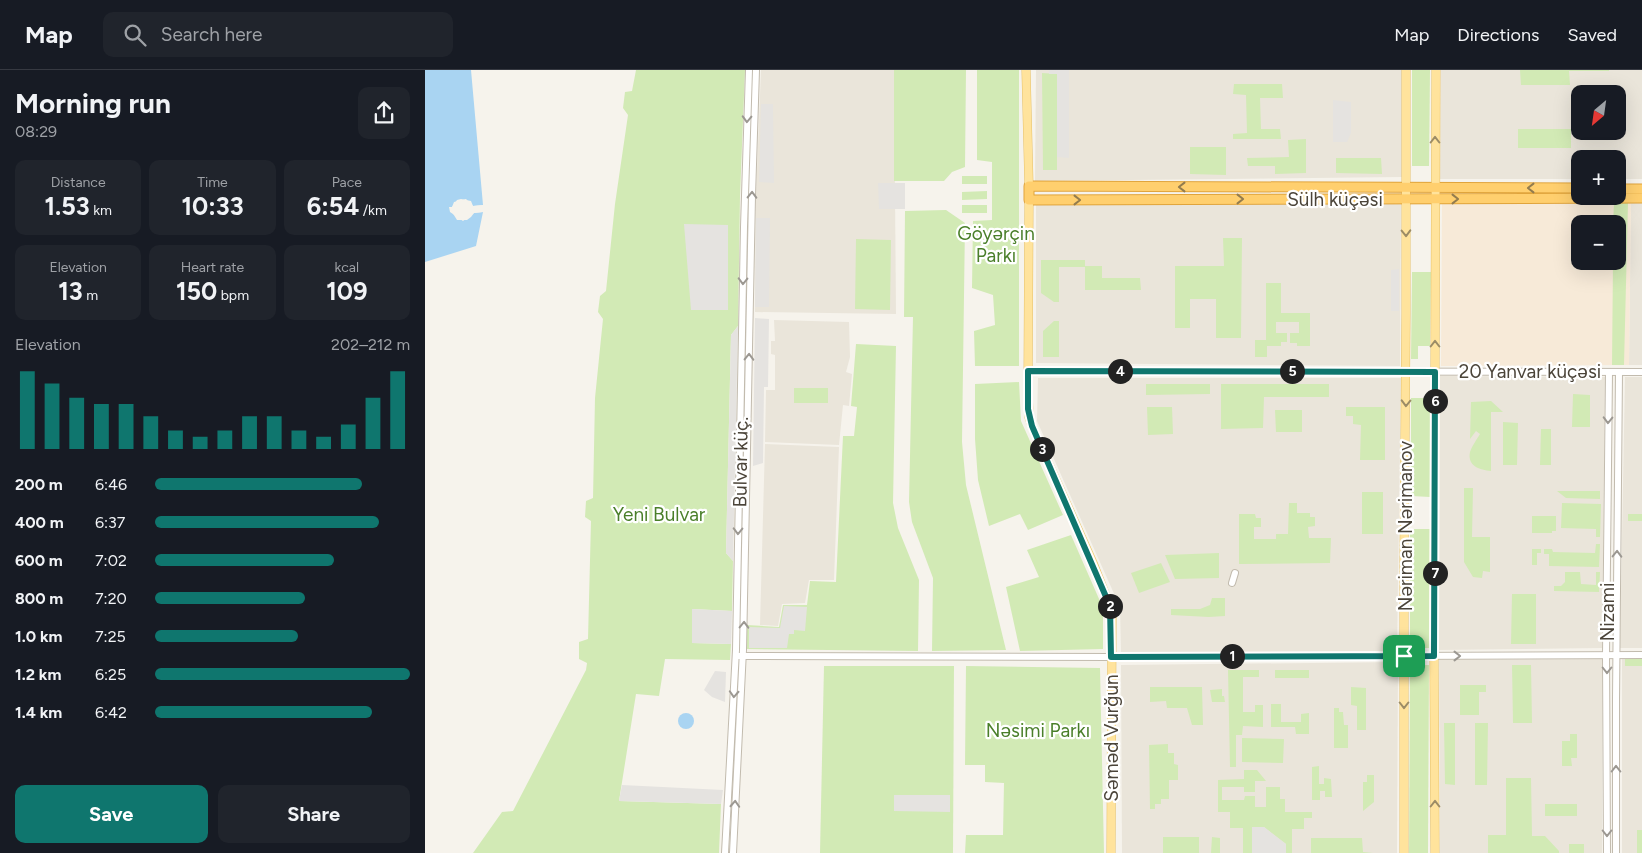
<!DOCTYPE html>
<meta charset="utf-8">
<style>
:root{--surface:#171b24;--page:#20242c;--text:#f1f3f6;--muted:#9ea1a6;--line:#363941;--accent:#0f766e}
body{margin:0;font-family:Figtree,sans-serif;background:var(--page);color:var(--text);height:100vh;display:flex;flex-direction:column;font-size:19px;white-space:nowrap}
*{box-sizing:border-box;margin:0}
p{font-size:16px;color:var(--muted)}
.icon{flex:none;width:28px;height:28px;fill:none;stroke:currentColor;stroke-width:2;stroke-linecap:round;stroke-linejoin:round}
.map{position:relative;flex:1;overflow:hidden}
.panel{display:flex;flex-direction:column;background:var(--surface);width:425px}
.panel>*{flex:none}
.needle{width:32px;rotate:209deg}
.tools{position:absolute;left:1146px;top:15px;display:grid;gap:10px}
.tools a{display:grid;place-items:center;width:55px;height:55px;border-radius:10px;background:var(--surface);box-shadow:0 5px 20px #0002;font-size:25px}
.pin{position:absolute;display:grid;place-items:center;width:42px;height:42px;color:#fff;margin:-21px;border-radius:10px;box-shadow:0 2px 8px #0006}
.km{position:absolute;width:25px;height:25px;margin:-12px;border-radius:50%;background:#222;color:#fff;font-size:14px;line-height:25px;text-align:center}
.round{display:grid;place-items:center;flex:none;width:52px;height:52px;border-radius:10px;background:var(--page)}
.summary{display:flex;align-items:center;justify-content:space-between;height:85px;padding:0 15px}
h1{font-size:28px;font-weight:700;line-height:38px}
.metrics{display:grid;grid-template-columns:repeat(3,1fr);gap:8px;height:85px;padding:5px 15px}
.metrics div{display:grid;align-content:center;border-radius:10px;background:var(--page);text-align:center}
.metrics b{font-size:25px;font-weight:700}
.metrics small{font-size:14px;font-weight:400}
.metrics p{font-size:14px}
.chart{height:140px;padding:10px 15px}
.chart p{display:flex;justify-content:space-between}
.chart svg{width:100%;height:90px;margin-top:5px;stroke:var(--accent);stroke-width:6}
.primary-button{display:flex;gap:10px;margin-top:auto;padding:10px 15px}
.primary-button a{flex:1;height:58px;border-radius:10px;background:var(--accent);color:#fff;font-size:20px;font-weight:700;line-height:58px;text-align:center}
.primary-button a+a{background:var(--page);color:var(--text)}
ul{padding:0 15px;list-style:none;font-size:16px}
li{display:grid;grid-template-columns:80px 60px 1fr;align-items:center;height:38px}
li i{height:12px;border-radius:6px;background:var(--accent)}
header{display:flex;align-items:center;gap:30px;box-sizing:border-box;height:70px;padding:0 25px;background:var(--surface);border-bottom:1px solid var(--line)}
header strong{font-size:24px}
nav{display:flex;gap:28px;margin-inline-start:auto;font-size:18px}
.search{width:350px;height:45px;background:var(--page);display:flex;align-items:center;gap:12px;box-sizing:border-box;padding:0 18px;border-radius:10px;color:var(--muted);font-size:19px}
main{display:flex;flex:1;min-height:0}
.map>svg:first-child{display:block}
.residential{fill:#eae5da;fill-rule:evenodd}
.commercial{fill:#f7ead8;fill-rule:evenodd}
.green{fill:#d2eab5}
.parking{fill:#e5e3e0}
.water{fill:#a9d4f2}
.pier{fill:#f6f3ec}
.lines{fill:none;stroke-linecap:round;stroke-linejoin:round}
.minor-casing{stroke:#c2bbae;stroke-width:8}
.major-casing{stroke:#e6c16a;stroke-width:9}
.highway-casing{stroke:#e0a43c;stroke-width:11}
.minor{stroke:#fff;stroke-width:6}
.major{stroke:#ffe39c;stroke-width:8}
.highway{stroke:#ffcf6e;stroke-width:9}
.oneway{stroke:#9c9892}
.oneway2{stroke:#9c8c66}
.oneway3{stroke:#937c4e}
.route-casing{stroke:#fff;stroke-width:10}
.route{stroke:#0f766e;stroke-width:6}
.labels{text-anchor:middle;stroke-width:4.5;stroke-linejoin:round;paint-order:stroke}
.street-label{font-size:19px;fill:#4b4439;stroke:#fff}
.park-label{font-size:19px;fill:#4a7f2a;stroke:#fff}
</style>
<header>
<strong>Map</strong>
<div class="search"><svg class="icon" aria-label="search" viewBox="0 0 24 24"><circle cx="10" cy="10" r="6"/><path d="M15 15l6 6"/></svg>Search here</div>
<nav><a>Map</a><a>Directions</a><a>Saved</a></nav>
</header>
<main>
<section class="panel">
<div class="summary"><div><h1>Morning run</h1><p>08:29</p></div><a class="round"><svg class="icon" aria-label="share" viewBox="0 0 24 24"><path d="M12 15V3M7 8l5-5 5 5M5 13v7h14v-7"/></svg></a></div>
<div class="metrics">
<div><p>Distance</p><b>1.53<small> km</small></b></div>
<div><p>Time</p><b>10:33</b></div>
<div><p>Pace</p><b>6:54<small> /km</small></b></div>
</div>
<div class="metrics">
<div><p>Elevation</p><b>13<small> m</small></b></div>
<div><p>Heart rate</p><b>150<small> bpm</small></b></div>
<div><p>kcal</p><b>109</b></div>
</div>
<div class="chart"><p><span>Elevation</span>202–212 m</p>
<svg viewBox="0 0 160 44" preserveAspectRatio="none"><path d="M5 44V6M15 44V12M25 44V19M35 44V22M45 44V22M55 44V28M65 44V35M75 44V38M85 44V35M95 44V28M105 44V28M115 44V35M125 44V38M135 44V32M145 44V19M155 44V6"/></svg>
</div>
<ul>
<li><b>200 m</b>6:46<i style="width:81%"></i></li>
<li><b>400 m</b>6:37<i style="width:88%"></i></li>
<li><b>600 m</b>7:02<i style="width:70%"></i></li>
<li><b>800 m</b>7:20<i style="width:59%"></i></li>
<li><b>1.0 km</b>7:25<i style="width:56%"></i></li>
<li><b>1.2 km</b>6:25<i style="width:100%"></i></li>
<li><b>1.4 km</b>6:42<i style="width:85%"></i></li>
</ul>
<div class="primary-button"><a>Save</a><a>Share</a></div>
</section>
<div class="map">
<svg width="1217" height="783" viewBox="0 0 1217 783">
<rect width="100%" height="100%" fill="#f6f3ec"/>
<g class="residential">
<polygon points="336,0 469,0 471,244 330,242 331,126"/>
<polygon points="611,0 977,0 977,107 610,111"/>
<path d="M1016,0H1217V109H1193L1192,89H1155V109H1015ZM1155,24H1192V61H1155Z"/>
<polygon points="1206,132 1217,132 1217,295 1204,295"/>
<polygon points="976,133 975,296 611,293 611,135"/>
<polygon points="349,250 424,252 425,287 421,302 427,304 424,336 418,335 414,375 340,372 341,320 350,320 350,285 346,284 346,271 350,271"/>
<polygon points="1015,306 1180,307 1177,578 1013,580"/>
<polygon points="1200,307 1217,307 1217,578 1195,578"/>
<polygon points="613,308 976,308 972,581 696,583 695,537 612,351"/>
<polygon points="340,374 414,377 409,510 384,510 380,533 357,534 353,556 335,555"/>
<rect x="1197" y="587" width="20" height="196"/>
<polygon points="1177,589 1177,783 1015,783 1014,590"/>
<polygon points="973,592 972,783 697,783 696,595"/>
</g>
<path class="commercial" d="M1017,132H1206L1204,295L1016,296ZM1155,154H1192V191H1155Z"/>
<g class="green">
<polygon points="211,0 320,0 315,126 313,256 306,265 301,483 308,491 307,541 267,539 267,573 306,574 305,590 240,589 234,626 211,624 194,731 296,734 294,783 48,783 77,742 88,741 161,600 162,593 154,589 154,572 163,569 166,451 160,447 161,431 168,428 170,328 178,249 173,242 175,226 181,221 190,134 203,45 198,38 200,22 207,21"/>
<polygon points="469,0 541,0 540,97 527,102 519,111 469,111"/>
<polygon points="552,0 594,0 594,296 550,296 549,261 570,255 568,225 547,218 548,151 567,150 567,92 552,90"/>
<polygon points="987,0 1005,0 1004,96 987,96"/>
<polygon points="1095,0 1184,0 1184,1 1144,1 1145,15 1096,15"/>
<polygon points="617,3 632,4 632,100 618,100"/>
<polygon points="809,14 857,14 858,28 835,28 836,59 855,59 856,69 808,69 808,64 822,63 821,25 808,24"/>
<rect x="1093" y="59" width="53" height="19"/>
<polygon points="881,69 881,103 850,104 850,96 823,96 822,88 864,87 863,70"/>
<polygon points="765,77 801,77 801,105 765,104"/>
<polygon points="911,88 956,88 957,104 911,103"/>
<rect x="537" y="106" width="25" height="8"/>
<polygon points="562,121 562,129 537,130 537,122"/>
<polygon points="1189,133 1203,133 1199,295 1187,295 1188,191 1192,191 1192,154 1188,154"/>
<rect x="537" y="135" width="25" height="8"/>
<polygon points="521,140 540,153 537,372 541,415 581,580 507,581 508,508 487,452 484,432 488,247 479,247 480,141"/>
<polygon points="798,168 817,168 816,268 791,268 791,229 765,229 765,258 750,258 750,196 799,196"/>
<polygon points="431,169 466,170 465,240 430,239"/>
<polygon points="616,190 660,190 660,196 677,196 677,208 715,208 716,220 660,220 660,197 634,197 634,232 629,232 616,223"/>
<polygon points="987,202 1006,202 1005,276 993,276 993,289 986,289"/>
<polygon points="841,213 856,213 856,243 885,243 885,276 872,276 872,273 865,273 865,263 874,263 874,252 851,252 851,263 862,263 862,272 856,272 856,276 842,276 842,287 830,287 830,270 841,270"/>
<polygon points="629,251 634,251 634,287 618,287 618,261"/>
<polygon points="431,274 471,276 468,433 473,458 494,510 493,581 322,579 322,555 354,557 358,535 382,535 385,511 411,512 418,366 429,366 432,337 426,336"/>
<polygon points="594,312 596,351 638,445 603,460 595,444 564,456 553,410 550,369 550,314"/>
<polygon points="721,314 785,314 785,324 721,325"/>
<polygon points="796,314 904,314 904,327 839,327 838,358 796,359"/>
<rect x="369" y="318" width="34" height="15"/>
<polygon points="1148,324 1165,325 1165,357 1147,357"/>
<polygon points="986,328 1005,328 1005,427 986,426"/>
<path d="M1066,331L1078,342H1066V401C1055,400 1042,396 1045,382C1047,376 1052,369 1055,364L1051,361L1045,369L1046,332Z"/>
<polygon points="722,337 747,337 748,364 723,365"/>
<polygon points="921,337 960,337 960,390 935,390 936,355 928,354 928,346 921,346"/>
<polygon points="850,340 877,340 877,362 851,362"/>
<polygon points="1078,352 1093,353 1092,395 1078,395"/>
<polygon points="1116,359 1126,359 1126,395 1115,395"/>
<polygon points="1039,418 1048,418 1047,467 1065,467 1065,502 1058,501 1057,508 1048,507 1039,492"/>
<polygon points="1132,421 1175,421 1175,429 1141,428"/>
<rect x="937" y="422" width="21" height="42"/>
<polygon points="864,433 872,433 872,443 885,443 885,447 890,447 890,456 883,457 884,468 906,468 905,493 814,494 814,444 830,444 831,448 836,448 836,457 829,457 829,469 851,469 851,464 863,464"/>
<polygon points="1137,433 1176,434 1175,467 1171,467 1171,459 1136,458"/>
<rect x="1203" y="444" width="14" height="7"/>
<polygon points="1107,446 1131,446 1131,461 1127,461 1127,463 1107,463"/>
<polygon points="985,459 1005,459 1004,578 985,578"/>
<polygon points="646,465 678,538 678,579 595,581 581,517 614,507 602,480"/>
<polygon points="1171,474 1175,474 1174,497 1124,496 1124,484 1119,484 1119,479 1127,479 1128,482 1170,483"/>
<polygon points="1107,479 1116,479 1116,483 1112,483 1112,495 1107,495"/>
<polygon points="794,483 794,508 750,509 740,485"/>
<polygon points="736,493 745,512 714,523 706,503"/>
<polygon points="1140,502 1155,502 1156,514 1171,515 1171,502 1175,502 1174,522 1129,521 1129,516 1136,516 1140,512"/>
<polygon points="1087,524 1111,524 1111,574 1086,574"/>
<polygon points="787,528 800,528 800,546 784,547 746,545 746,539 775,539 785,535"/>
<rect x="1200" y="589" width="17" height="7"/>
<polygon points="985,595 1004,595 1003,783 984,783"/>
<polygon points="1087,595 1106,595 1107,653 1088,653"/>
<polygon points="399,596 529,596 528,783 395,783"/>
<polygon points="541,596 675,598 679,783 540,783 541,765 578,765 579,713 560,712 560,695 540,695"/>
<polygon points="803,600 834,600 834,607 818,607 818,642 830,642 830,635 838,635 838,657 818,656 817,665 811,665 811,697 805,697"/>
<rect x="850" y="600" width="34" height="8"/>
<polygon points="1035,615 1061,615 1061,622 1054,622 1054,645 1035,645"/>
<polygon points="725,617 777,617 778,655 767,655 762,638 742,638 741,631 725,632"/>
<polygon points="926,617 941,618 941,660 932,660 932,636 926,635"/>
<polygon points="797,619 797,626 799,626 800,632 787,632 785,620"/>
<polygon points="846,634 856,634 856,652 876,652 876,644 884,643 884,664 871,664 870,657 846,657"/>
<polygon points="909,638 914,638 914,642 918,642 919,655 923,655 923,678 909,678"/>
<polygon points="1019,653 1030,653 1030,715 1020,714"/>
<polygon points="1050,653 1063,653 1062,715 1050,715"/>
<polygon points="1145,664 1152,664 1152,688 1146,688 1147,696 1137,696 1137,671 1145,671"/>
<polygon points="817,668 859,669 858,693 817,692"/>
<polygon points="743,674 743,683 749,683 749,694 753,695 753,710 744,710 744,729 736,729 736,734 730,734 730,739 725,739 724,675"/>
<polygon points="894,696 894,714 899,714 899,708 906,709 907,727 900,727 900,721 895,721 895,730 887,730 887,697"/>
<polygon points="819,700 832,700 841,711 830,711 830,722 819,722 819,717 797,717 797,730 819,730 820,726 830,726 830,737 841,737 841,717 855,717 855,729 860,729 860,742 887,742 887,748 879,748 879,759 867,759 867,783 861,783 861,774 839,757 827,757 827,783 818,783 818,758 805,758 805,742 793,742 793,710 819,709"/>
<polygon points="942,705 949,705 949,732 938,741 938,712 942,712"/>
<polygon points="1081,708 1106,708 1107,766 1120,766 1134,781 1134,783 1063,783 1063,765 1081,765"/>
<rect x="1120" y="734" width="32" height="12"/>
<rect x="1212" y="760" width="5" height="23"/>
<rect x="738" y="767" width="36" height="16"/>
<polygon points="787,767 795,768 795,783 786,783"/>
<polygon points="886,768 937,768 938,782 948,783 886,783"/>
<rect x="1144" y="774" width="15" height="9"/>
</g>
<g class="parking">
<polygon points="624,0 644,0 644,88 632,87 632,4 624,4"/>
<polygon points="908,30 926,32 926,63 922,72 908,72"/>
<polygon points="336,34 348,34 349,113 334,112"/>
<polygon points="453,113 480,113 480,139 454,139"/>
<polygon points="331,148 345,148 344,237 330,237"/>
<polygon points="259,154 303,155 303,240 266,240"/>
<polygon points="974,199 974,241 966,241 966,200"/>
<polygon points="330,248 344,249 343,317 339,317 338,393 328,396"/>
<polygon points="313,256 308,491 301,483 306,265"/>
<polygon points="359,536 382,537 380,561 369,560 369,564 364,564 362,578 324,578 324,557 355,558"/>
<polygon points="267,539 307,541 306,574 267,573"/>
<polygon points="290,601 301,602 300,632 287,627 279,620"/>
<polygon points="197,715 298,720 296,734 194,731"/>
<polygon points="469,725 525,725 525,742 469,741"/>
<polygon points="827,757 839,757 861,774 861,783 827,783"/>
</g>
<g class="water">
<polygon points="0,0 46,0 58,135 48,136 41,129 29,132 27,137 25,137 25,142 38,151 49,143 58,142 51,176 0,192"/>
<circle cx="261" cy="651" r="8"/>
</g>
<polygon class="pier" points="36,129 46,131 48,136 58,135 58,138 48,139 41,132 33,132 27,139 34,147 41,148 48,140 58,140 58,142 49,143 46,147 42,150 32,150 27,142 25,142 24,137 27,137 32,130"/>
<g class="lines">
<g class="minor-casing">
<g id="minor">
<polyline points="603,301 1217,302"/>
<polyline points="807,513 810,503"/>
<polyline points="311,586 686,587 1217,585"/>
<polyline points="300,783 311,580 319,157 324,0"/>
<polyline points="308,783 318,580 327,126 331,0"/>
<polyline points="1182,783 1181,585 1184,302"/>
<polyline points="1191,783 1191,630 1194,302"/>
</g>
</g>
<g class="major-casing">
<g id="major">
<polyline points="601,0 604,116"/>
<polyline points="604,130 603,318 604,347 607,356 668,493 685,536 687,547 686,783"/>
<polyline points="979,783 979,492 981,244 981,0"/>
<polyline points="1010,783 1009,585 1011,0"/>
</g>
</g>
<g class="highway-casing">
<g id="highway">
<polyline points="1155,118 604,116 604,130 1217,128"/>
<polyline points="1192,119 1217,119"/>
</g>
</g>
<use href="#minor" class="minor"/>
<use href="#major" class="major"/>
<use href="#highway" class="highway"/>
</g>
<defs><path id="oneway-chevron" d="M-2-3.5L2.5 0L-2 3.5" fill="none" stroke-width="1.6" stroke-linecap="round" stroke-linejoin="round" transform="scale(1.25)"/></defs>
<g class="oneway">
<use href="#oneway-chevron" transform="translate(322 49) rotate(92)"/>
<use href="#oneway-chevron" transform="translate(327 125) rotate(-89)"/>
<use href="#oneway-chevron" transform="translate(318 211) rotate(91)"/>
<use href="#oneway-chevron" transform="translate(324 287) rotate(-89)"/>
<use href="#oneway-chevron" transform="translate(1183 350) rotate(91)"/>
<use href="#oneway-chevron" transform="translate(313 461) rotate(91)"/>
<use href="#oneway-chevron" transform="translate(1192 484) rotate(-89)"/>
<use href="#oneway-chevron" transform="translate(319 555) rotate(-89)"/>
<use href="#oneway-chevron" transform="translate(1032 586)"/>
<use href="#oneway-chevron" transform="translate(1182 600) rotate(90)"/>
<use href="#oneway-chevron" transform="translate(309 624) rotate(93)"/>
<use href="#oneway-chevron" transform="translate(1191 699) rotate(-90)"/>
<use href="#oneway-chevron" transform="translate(310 734) rotate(-87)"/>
<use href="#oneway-chevron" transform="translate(1182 763) rotate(90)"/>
</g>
<g class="oneway2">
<use href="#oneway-chevron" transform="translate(1010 70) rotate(-90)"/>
<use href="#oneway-chevron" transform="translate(981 163) rotate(89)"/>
<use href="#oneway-chevron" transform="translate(1010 274) rotate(-90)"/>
<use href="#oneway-chevron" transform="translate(981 333) rotate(91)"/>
<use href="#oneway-chevron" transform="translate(979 635) rotate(90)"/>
<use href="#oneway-chevron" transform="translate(1010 734) rotate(-90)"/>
</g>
<g class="oneway3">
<use href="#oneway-chevron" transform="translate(757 117) rotate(-180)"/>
<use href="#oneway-chevron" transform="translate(1106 118) rotate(-180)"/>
<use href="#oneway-chevron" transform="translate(815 129)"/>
<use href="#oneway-chevron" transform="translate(1030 129)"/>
<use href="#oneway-chevron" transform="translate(652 130)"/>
</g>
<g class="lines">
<g class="route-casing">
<polygon id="route" points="603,301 1010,302 1009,586 686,587 685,536 607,356 603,339"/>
</g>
<use href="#route" class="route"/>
</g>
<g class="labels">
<g class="street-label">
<text x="910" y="136">Sülh küçəsi</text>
<text x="1105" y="308">20 Yanvar küçəsi</text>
<text transform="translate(315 392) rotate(-89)" y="7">Bulvar küç.</text>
<text transform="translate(980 456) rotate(-90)" y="7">Nəriman Nərimanov</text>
<text transform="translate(1182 542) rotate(-90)" y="7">Nizami</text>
<text transform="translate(686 668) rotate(-90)" y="7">Səməd Vurğun</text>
</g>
<g class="park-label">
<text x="571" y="170">Göyərçin<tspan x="571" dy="22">Parkı</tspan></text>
<text x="234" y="451">Yeni Bulvar</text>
<text x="613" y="667">Nəsimi Parkı</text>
</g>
</g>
</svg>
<div class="tools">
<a><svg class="needle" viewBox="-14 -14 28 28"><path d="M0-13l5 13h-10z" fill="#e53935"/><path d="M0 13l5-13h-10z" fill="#9ea1a6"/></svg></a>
<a>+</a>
<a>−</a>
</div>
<div class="pin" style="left:979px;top:586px;background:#1e9e55"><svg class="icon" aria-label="arrive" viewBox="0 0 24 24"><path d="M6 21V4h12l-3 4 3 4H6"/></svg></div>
<b class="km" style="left:807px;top:586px">1</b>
<b class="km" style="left:685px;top:536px">2</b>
<b class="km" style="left:617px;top:379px">3</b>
<b class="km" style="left:695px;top:301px">4</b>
<b class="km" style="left:867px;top:301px">5</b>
<b class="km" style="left:1010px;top:331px">6</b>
<b class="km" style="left:1010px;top:503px">7</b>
</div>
</main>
